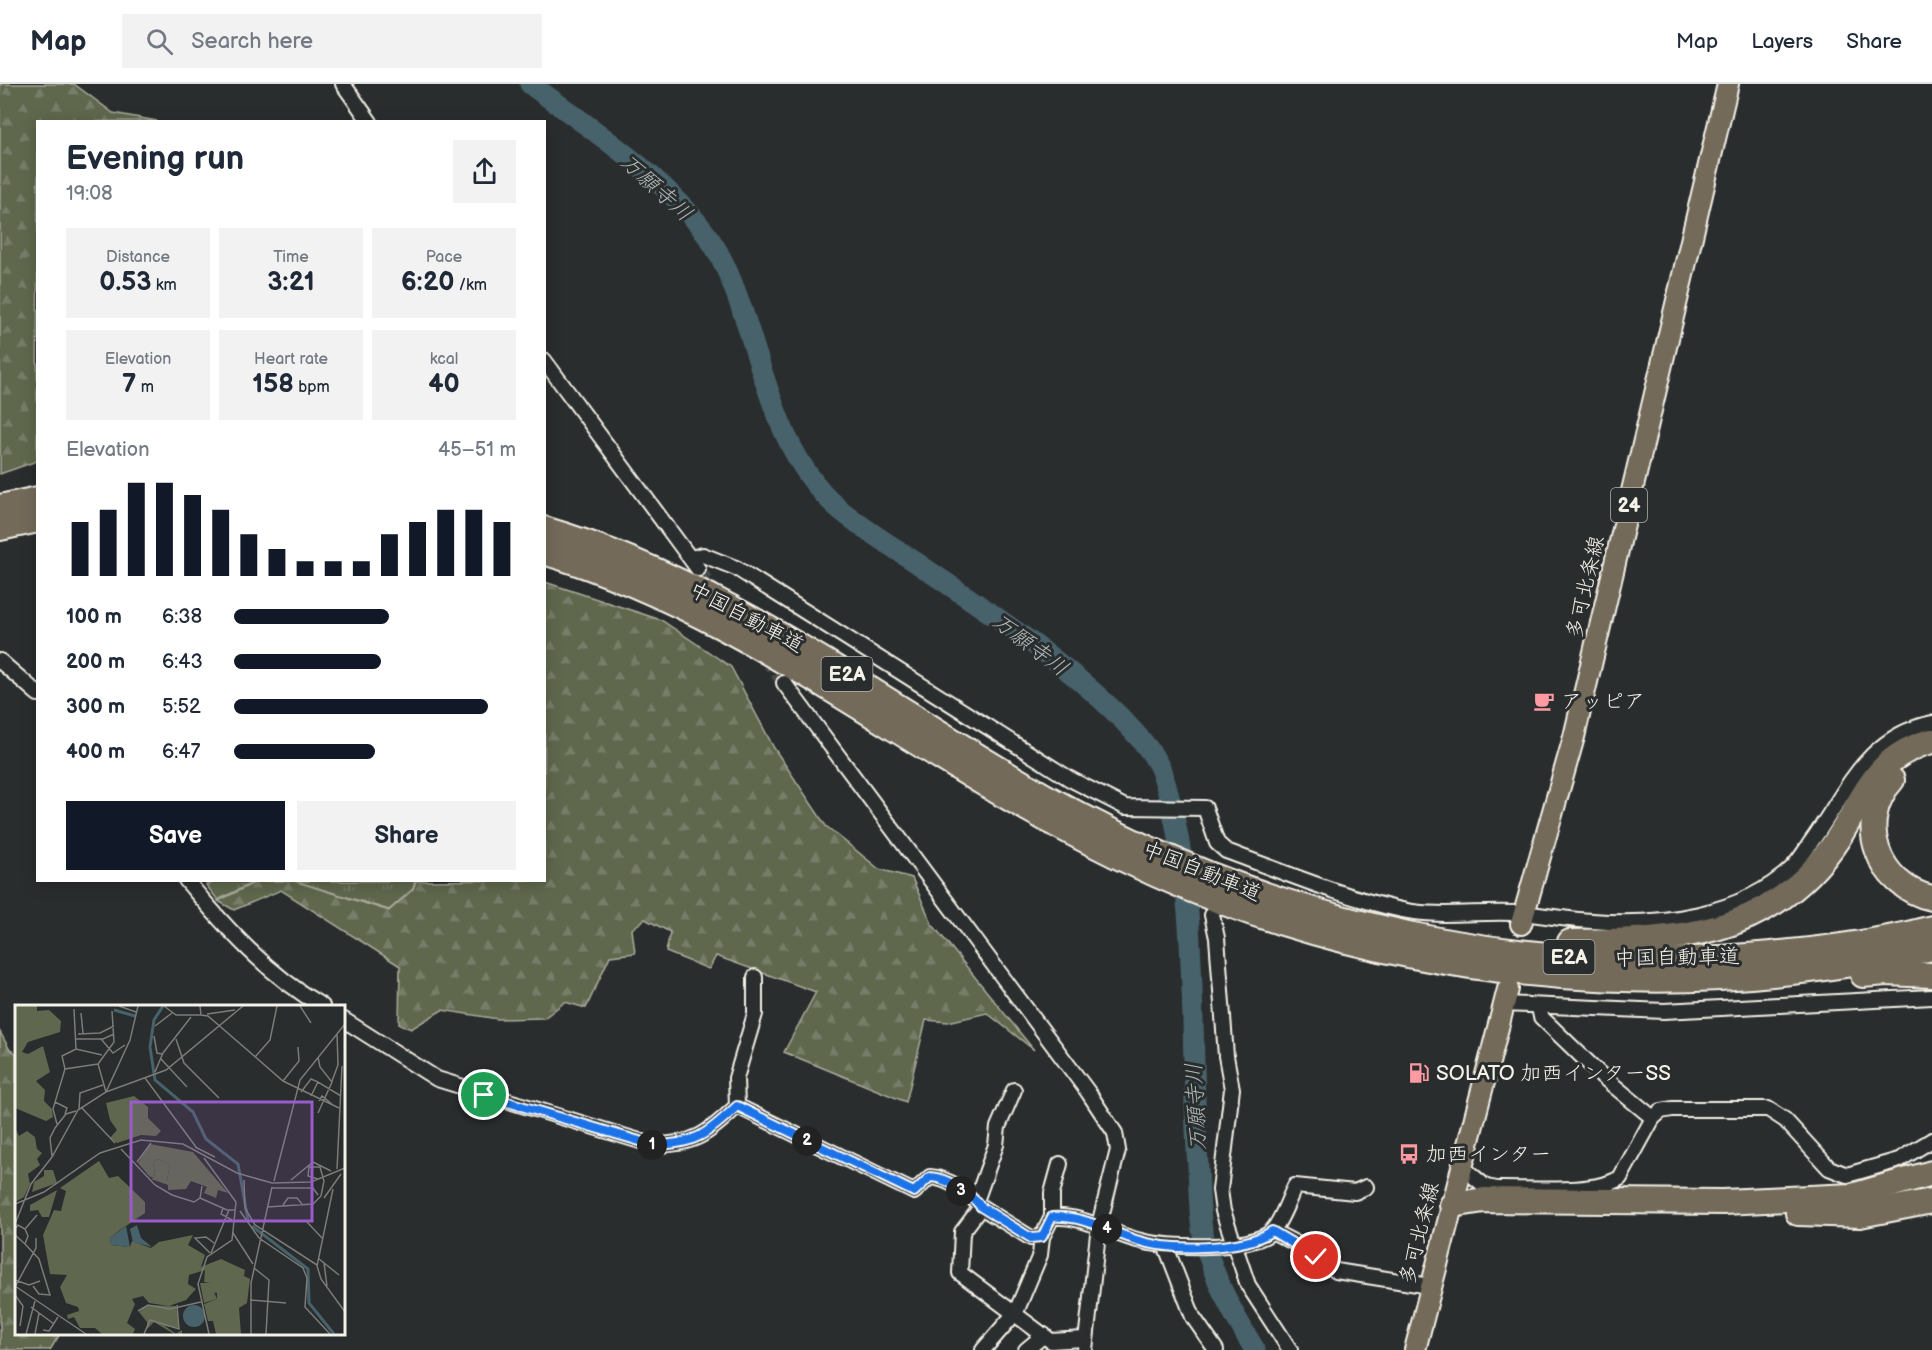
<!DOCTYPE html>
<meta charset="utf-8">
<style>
:root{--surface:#fff;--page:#f2f2f3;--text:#1f2937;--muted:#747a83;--line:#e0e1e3;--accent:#111827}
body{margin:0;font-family:"Balsamiq Sans","Klee One",sans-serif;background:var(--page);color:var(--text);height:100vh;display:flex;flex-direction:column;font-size:22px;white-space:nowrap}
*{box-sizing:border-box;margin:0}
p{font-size:20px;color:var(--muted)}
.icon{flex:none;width:33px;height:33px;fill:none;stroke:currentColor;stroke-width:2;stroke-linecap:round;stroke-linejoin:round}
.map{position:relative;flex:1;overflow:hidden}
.panel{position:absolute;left:36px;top:36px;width:510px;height:762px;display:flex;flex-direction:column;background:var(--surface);border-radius:0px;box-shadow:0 3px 15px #0003}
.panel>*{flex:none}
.pin{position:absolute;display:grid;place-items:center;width:51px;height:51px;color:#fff;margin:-26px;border:3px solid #fff;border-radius:50%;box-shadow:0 2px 6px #0007}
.km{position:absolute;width:30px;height:30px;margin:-15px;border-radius:50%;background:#222;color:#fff;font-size:16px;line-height:30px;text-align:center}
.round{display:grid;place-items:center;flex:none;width:63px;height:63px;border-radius:0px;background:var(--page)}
.summary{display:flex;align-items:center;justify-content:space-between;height:102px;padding:0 30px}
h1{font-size:33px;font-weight:600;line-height:45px}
.figures{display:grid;grid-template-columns:repeat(3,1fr);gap:9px;height:102px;padding:6px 30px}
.figures div{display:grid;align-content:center;border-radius:0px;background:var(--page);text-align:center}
.figures b{font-size:26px;font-weight:600}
.figures small{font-size:16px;font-weight:400}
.figures p{font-size:16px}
.chart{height:168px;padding:12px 30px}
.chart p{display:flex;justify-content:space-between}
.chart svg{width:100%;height:108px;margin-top:6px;stroke:var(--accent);stroke-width:6}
.button{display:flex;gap:12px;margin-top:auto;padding:12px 30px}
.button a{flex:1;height:69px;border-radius:0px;background:var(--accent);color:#fff;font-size:24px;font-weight:600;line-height:69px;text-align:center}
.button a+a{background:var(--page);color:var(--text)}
ul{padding:0 30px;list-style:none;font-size:20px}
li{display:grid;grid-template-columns:96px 72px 1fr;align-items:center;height:45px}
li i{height:15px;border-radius:8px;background:var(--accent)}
header{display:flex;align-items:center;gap:36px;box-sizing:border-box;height:84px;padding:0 30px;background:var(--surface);border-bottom:2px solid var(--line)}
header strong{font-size:28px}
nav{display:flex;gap:33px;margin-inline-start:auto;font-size:21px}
.search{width:420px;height:54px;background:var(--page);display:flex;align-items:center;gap:15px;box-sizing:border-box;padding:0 21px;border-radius:0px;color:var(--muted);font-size:22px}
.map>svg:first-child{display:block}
.grass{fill:url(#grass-tufts);stroke:#aaac9b;stroke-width:1.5}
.forest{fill:url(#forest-firs);stroke:#aaac9b;stroke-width:1.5}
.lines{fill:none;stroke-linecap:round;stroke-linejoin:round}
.river{stroke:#47626b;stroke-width:21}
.minor-tunnel{stroke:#484a4a;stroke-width:14;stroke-dasharray:14 7;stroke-linecap:butt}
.minor-casing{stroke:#f4f1e8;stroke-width:18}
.primary-casing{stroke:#f4f1e8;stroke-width:24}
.motorway-casing{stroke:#f4f1e8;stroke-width:28}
.minor{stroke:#2a2d2e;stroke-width:14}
.primary{stroke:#736b5a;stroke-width:20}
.motorway{stroke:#736b5a;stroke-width:24}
.route-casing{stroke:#fff;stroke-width:12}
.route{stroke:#1a73e8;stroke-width:8}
.labels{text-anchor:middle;stroke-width:6;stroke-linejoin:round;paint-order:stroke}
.shield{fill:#2a2d2e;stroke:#b7b6b0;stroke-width:1.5}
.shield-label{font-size:20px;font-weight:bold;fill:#f4f1e8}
.street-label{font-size:21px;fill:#f4f1e8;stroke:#2a2d2e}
.poi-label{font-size:21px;fill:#f4f1e8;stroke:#2a2d2e;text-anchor:start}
.water-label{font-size:22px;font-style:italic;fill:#afb8b6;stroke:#2a2d2e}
.inset-river{fill:none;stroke:#47626b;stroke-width:3}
.inset-road{fill:none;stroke:#7b7b78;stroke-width:1.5}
.view{fill:#995dc9;fill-opacity:0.15;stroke:#995dc9;stroke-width:3}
.inset-edge{fill:none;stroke:#f4f1e8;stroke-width:3}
</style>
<header>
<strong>Map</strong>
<div class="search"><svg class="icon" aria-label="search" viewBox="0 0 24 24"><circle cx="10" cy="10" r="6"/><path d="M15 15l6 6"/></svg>Search here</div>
<nav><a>Map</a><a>Layers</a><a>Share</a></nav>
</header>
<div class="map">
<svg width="1932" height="1266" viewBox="0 0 1932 1266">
<defs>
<pattern id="grass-tufts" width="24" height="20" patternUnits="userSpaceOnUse" patternTransform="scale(1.5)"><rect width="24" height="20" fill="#5f674e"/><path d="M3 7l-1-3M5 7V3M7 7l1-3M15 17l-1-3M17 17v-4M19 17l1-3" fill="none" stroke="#777d68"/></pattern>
<pattern id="forest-firs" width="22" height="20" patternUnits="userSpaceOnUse" patternTransform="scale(1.5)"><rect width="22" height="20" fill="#5f674e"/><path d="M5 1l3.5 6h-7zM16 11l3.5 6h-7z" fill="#777d68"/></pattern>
</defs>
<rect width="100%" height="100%" fill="#2a2d2e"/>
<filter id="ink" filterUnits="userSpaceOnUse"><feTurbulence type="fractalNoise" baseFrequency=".0167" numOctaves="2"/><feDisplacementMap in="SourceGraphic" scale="12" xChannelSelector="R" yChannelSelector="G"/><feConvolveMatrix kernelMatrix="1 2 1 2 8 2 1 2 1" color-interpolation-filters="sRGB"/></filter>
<g filter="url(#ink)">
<g class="grass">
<polygon points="216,797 216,796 256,797 218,816 206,801"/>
<polygon points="295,797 415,797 413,805 389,826"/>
</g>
<g class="forest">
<polygon points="0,0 74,0 113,29 157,37 38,38 37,377 0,390"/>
<polygon points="545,498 661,536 731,583 774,664 826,742 879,785 912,794 932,840 1034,966 987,929 948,938 926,936 906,1018 784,968 816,908 716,872 709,885 666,868 670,848 645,835 632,845 635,869 610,872 586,924 565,918 544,934 498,935 442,926 411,945 399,940 400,882 281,806 234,826 218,817 258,797 294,797 389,827 413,805 416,797 544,796"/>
<polygon points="0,948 10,966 16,969 16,1250 60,1250 50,1266 0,1266"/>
</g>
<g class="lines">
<path class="river" d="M530,0C590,44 691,110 723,178C761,257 768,362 837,423C860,443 888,460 914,477C984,525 1058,572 1119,632C1136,650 1157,670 1164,695C1201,814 1189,958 1198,1082C1199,1103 1199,1125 1202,1145C1209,1187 1233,1230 1255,1266"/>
<g class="minor-tunnel">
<polyline points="698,485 719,514"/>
<polyline points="764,572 784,599"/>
</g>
<g class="minor-casing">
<g id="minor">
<polyline points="343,0 370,38"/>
<polyline points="544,276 698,485"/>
<path d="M691,474L703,471L736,484L1070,695L1125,723L1205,724L1217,759L1226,767C1284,788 1342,813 1402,826C1440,834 1477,827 1515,829C1541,830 1566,836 1592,837C1659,842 1741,832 1792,784C1799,777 1805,767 1811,758C1847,708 1865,653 1932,639"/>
<polyline points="0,577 38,610"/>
<polyline points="784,599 1088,1008 1115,1049 1118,1066 1099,1141 1085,1266"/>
<path d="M186,796C226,844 267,890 322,922"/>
<polyline points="1212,831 1217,854 1226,972 1232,1005 1220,1106 1223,1127 1248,1201 1290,1266"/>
<polyline points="1504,920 1664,927 1932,913"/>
<polyline points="1539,923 1541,933 1602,992 1653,1034"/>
<path d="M344,936L437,995L653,1061C694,1061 708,1050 737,1022L736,994L755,930V893"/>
<path d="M737,1022L914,1108L930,1093C948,1094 970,1109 981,1123L1031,1154L1042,1153"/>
<path d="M1461,1082L1486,1103L1497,1105C1530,1104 1592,1111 1620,1094L1653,1034L1661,1027L1672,1025H1768L1785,1036L1829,1084L1847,1091L1899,1076L1932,1056"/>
<polyline points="976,1117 996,1061 998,1043 1014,1006"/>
<polyline points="981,1123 962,1148 960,1189 1051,1257 1084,1255"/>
<polyline points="1052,1133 1052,1109 1060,1080"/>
<polyline points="1272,1147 1301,1162 1336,1187 1430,1202"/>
<polyline points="1166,1163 1193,1233 1216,1266"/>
<path d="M983,1266L1016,1228L1040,1171L1042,1153L1052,1133C1085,1131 1110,1150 1141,1157C1166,1164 1253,1167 1272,1147C1282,1136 1288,1116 1295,1102L1355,1108L1366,1103"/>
<polyline points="1026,1266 1044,1251"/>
</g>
</g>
<g class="primary-casing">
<g id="primary">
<polyline points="1521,840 1574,653 1728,0"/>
<polyline points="1415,1266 1508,905"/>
</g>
</g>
<g class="motorway-casing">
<g id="motorway">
<polyline points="0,423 38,415"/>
<polyline points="0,444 38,436"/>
<path d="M544,445C716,495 860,603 1012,693C1235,826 1487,893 1747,872C1809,867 1872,860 1932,844"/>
<path d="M544,468C714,519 854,624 1005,712C1093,763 1185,809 1283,839C1492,904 1719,914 1932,864"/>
<path d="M1892,696C1854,737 1878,803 1932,814"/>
<path d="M1570,858C1673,856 1766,855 1832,763C1864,719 1871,672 1932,657"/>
<polyline points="1863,891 1886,889 1932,891"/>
<polyline points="1452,1121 1484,1116 1723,1118 1852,1112 1932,1089"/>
<polyline points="1798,1129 1860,1131 1932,1117"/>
</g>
</g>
<use href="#minor" class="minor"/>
<use href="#primary" class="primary"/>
<use href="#motorway" class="motorway"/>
</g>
</g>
<g class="lines" filter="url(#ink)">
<g class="route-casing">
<path id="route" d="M484,1011L653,1061C694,1061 708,1050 737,1022L914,1108L930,1093C948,1094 970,1109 981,1123L1031,1154L1042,1153L1052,1133C1083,1131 1108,1147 1136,1156C1169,1167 1243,1167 1272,1147L1316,1173"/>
</g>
<use href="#route" class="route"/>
</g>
<defs>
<g id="cafe-bare" transform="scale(1.62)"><path d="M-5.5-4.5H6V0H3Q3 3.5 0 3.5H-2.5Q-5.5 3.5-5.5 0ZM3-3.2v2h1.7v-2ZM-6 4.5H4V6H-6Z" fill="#ff9aa2" stroke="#2a2d2e" stroke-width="2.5" paint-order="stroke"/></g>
<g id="fuel-bare" transform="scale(1.62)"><path d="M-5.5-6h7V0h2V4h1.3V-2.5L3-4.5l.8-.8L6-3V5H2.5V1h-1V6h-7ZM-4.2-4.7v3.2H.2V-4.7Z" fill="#ff9aa2" stroke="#2a2d2e" stroke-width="2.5" paint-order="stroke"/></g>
<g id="bus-bare" transform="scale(1.62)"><path d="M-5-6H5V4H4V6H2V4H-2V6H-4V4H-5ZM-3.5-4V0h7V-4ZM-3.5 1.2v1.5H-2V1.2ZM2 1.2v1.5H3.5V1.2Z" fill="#ff9aa2" stroke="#2a2d2e" stroke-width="2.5" paint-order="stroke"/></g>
</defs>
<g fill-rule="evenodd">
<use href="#cafe-bare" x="1544" y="617"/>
<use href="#fuel-bare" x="1419" y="989"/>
<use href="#bus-bare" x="1409" y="1070"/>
</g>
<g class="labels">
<g class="shield">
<rect x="1611" y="404" width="36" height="34" rx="4.5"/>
<rect x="821.5" y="573" width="51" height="34" rx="4.5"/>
<rect x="1543.5" y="856" width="51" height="34" rx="4.5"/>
</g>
<g class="shield-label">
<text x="1629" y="428">24</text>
<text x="847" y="597">E2A</text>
<text x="1569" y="880">E2A</text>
</g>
<g class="street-label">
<text transform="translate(1585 503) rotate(-77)" y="7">多可北条線</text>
<text transform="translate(747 533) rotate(28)" y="7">中国自動車道</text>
<text transform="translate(1202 787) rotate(22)" y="7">中国自動車道</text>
<text transform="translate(1677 873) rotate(-1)" y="7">中国自動車道</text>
<text transform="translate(1419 1149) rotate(-76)" y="7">多可北条線</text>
</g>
<g class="poi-label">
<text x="1561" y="624">アッピア</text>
<text x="1436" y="996">SOLATO 加西インターSS</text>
<text x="1426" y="1077">加西インター</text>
</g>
<g class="water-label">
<text transform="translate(657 103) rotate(42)" y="8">万願寺川</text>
<text transform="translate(1031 560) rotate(37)" y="8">万願寺川</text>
<text transform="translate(1195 1023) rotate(-93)" y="8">万願寺川</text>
</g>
</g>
<g transform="translate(15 921)">
<rect width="330" height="330" fill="#2a2d2e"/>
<path d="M143,154L155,160L152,175L135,172L140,170L138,157ZM185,278H195L202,294L189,298Z" fill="#5f674e"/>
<path d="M0,1H22V6L34,5L46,16L45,27L13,37L7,47L13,49L28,41L35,67L21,76L30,85L29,96L37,104L38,112L31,116L0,103ZM119,91L133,102V113L146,126L141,131L126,130L102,138L95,133L102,125L95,115L91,98ZM0,123L4,131L12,126L20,132L22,144L27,148L22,154L25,160L13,169L15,179L9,192L0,197ZM135,139L178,147L213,188L203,185L201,193L189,188L192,182L176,176L171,184L153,185V180L136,174L142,171L152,175L155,160L143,154L138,157L140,170L135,172L123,158ZM84,156L94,173L103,171L130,197V208L105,225L95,233L96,240L115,242L117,236L136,243L144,237L178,230L173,240L190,250L186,262L206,254L230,265L229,271L235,274L232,298L224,303L226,329H201L198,316H193L189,299L202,294V288L196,287L195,278L189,277L190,265L174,270L173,279L181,284L171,295L154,301L134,298L128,291L117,294L120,299L112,318L120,324L118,329H87L80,323H65L59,312L53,314L52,310L64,306L63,302L51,298L45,282L52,270L35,269L28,230L39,205L46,206L51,186L45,183ZM29,165H38L42,178L17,187L19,177L29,171ZM42,185L34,212H27L23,205L15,206V200Z" fill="#5f674e"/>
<path d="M132,300L161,301L164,323L150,321L161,329L167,325V329H159L139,317L132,324V317L124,307Z" fill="#5f674e"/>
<path d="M122,220L126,233L137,242L118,237L115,224ZM111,221L115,242L96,240L95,233ZM168 311a11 11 0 1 1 22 0a11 11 0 1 1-22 0Z" fill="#47626b"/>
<path class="inset-river" d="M148,1L139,15L135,42L140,75L178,107L191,134L223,159L233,215M99,5L120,11M237,221L293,264L294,298L319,329"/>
<path class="inset-road" d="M104,1L121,7M149,1L161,10H186M185,1L186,10L193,11L268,76L324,103M285,1L296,18M59,4L61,44M97,6L99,37L83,59L91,87L151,65L228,1M66,8L68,28M192,9L220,5M140,21L157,8M63,29L85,28L99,21M139,31L142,48L147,49M61,34H88L99,29M86,34L98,48L110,40M161,34L169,58L204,93M240,52L255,35L262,1M146,54L172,82M50,64L47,51L61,44L87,50M140,67L148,48L176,12M130,73L181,142M268,76L284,56L283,42M317,76L323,60L322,28M286,87L296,74L303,77M296,91L303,77L326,91M304,96L307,91L318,100M40,97L52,103L50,109M66,102L100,138M64,104L65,88L88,80M303,108L317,77L305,62L303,52M42,119L38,104L50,64L83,59M180,142L200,152M106,144L140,180L157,190L179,197L185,193L187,181M37,151L35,133L40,123L51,109L61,106M189,153L221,197L217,235L192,252L183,279L194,329M122,157L136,138M322,164L327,61M229,175L230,203L240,220L302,260M276,175L298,157L316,166M259,176L285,75L330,19M257,183H298L303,190M318,184L302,261L306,274L330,307M185,193L212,205H220M309,193L326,169M0,199L29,187L85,148L126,135L168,139L222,168L257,178L296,177L330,163M268,200L273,193H282L287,199M252,202L298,199L306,191L309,176L305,162H294L293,171L303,174M208,203L206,209L217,215M225,206L244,233L288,263L292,273L290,302L315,329M292,217L307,233M0,219L16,179L37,152L63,105L91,87L115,35L123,1M0,224L3,220L10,224L13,231L10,239L0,230M10,224L22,210M218,228L238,259M10,239L24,254L35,290L24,289L18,281M195,248L180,233L191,232L199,238M196,248L214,205M304,254L309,258L312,281M309,258L324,270M239,263L254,275L251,329M0,275L14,280L25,276M0,281L71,329M0,282L21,243V233M0,290L8,301L5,321M235,295L271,298M16,302L39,319M123,306L133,300L155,304L186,297M28,325L34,326L43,312M11,329L20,296M20,329L24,308M129,329L135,315L164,324L162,300M236,329V278L257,182"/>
<path class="view" d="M116,97H297V216H116Z"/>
<rect width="330" height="330" class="inset-edge"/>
</g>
</svg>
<div class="pin" style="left:484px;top:1011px;background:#1e9e55"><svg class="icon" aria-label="arrive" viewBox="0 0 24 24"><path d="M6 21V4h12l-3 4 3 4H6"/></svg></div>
<div class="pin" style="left:1316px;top:1173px;background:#d93025"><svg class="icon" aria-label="check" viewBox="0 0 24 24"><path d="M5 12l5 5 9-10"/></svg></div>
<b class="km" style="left:652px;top:1061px">1</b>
<b class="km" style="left:807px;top:1057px">2</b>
<b class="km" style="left:961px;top:1107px">3</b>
<b class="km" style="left:1107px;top:1145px">4</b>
<section class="panel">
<div class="summary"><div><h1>Evening run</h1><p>19:08</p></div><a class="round"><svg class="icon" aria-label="share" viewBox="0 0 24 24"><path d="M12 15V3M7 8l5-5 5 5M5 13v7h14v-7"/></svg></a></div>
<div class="figures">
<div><p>Distance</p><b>0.53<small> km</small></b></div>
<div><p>Time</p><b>3:21</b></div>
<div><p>Pace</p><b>6:20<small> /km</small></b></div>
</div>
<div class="figures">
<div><p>Elevation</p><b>7<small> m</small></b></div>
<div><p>Heart rate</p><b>158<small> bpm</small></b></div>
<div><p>kcal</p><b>40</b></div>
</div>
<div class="chart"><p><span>Elevation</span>45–51 m</p>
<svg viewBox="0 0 160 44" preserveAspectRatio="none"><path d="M5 44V22M15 44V17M25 44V6M35 44V6M45 44V11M55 44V17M65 44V27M75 44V33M85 44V38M95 44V38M105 44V38M115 44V27M125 44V22M135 44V17M145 44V17M155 44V22"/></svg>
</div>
<ul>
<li><b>100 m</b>6:38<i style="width:55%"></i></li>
<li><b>200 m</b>6:43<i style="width:52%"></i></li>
<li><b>300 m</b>5:52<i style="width:90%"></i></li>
<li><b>400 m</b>6:47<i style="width:50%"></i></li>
</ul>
<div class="button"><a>Save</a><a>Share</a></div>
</section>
</div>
